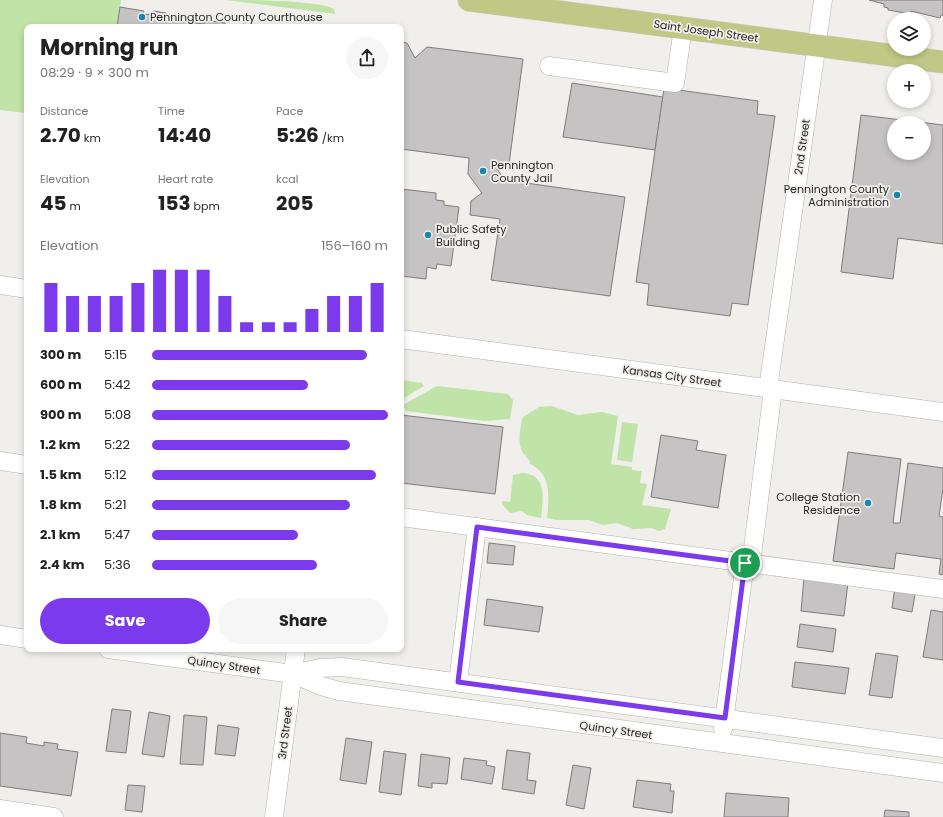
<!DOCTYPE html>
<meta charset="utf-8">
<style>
:root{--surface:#fff;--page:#f6f6f6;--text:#222;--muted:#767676;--accent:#7c3aed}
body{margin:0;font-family:Poppins,sans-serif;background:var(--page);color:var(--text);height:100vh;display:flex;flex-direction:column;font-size:15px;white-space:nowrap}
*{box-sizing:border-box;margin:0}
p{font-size:13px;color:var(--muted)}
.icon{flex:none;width:22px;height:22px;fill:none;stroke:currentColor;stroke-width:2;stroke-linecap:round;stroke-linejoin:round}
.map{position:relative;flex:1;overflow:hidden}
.panel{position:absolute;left:24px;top:24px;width:380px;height:628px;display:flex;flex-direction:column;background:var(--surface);border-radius:8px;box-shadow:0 2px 6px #0003}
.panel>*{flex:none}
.tools{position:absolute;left:887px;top:12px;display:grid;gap:8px}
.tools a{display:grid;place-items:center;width:44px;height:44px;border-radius:50%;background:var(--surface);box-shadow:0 2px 6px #0003;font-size:20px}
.pin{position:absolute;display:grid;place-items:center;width:34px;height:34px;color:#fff;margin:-17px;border:2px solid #fff;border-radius:50%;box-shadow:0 1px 4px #0007}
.round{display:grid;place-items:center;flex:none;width:42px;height:42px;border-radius:21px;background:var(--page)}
.headline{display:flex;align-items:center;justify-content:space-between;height:68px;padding:0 16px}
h1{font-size:22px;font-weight:700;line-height:30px}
.stats{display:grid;grid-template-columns:repeat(3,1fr);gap:6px;height:68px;padding:4px 16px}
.stats div{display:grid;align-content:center}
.stats b{font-size:20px;font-weight:700}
.stats small{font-size:11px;font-weight:400}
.stats p{font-size:11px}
.chart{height:112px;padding:8px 16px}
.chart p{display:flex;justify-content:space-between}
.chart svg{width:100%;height:72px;margin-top:4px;stroke:var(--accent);stroke-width:6}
.cta{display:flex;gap:8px;margin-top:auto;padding:8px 16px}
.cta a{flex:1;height:46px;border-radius:24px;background:var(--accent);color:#fff;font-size:16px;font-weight:700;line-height:46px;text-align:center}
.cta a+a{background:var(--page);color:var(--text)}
ul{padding:0 16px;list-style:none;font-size:13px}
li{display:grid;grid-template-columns:64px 48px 1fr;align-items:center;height:30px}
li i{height:10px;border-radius:5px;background:var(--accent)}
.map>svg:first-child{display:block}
.green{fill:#c0e3a7}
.building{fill:#c6c3c5;stroke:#7f7c7e;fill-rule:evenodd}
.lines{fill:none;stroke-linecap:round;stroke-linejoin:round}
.minor-casing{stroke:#b2b1ae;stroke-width:19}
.major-casing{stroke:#cbcbcb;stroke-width:23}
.minor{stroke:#fff;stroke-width:18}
.major{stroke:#c1c784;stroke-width:22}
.route-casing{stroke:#fff;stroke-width:8}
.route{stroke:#7c3aed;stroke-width:5}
.poi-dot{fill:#1986ad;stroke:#f0efeb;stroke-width:1.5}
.labels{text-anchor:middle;stroke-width:3.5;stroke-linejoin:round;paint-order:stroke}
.poi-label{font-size:11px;fill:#262625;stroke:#f0efeb;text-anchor:start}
.street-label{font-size:11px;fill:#262625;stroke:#f0efeb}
</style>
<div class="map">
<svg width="943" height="817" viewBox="0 0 943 817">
<rect width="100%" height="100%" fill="#f0efeb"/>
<g class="green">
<polygon points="0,0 121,0 117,27 27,27 27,113 0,110"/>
<path d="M226,0C248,0 319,0 334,9L335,14Z"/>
<polygon points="401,380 422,383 424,386 401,400"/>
<polygon points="437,386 508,394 513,400 510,419 485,421 406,411 403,405"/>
<path d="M552,406L578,415L602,412L618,416L611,464L632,467V470L642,471L640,483L647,484L642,505L671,509L665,529L659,531L651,528L633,529L617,523L603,525L589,520H557L547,518C549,497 552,474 530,464C530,459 526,457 523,453C517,443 520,427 523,417L539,407Z"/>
<polygon points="622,422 638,424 632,462 617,460"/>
<path d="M522,473C548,474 543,500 541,518L527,515L522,511L510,513L502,504V501L510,502L513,475Z"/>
</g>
<g class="building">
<polygon points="869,0 943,0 943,15 941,15 940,18 911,11 911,14 888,10 888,8 884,7 884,4"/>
<polygon points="120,7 144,11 143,14 153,15 153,11 166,13 166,17 177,19 178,15 188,17 188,22 204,24 204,20 225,23 225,27 117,27"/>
<polygon points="243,24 266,27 242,27"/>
<polygon points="401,42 407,43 415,58 427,47 523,59 509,164 504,164 497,169 505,180 625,197 610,296 491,280 500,219 470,215 471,201 482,193 468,174 469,158 401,149"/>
<polygon points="572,83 663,97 655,150 563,137"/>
<polygon points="664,88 758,101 757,114 775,116 748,305 732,303 730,316 647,305 649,284 636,282"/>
<path d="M861,115L943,125V244L898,238L893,279L841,272ZM894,123H924V153H894Z"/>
<polygon points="401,189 436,193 436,200 444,201 444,205 459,207 451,266 437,264 436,269 427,267 426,279 401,276"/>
<polygon points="401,415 503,427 495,494 401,483"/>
<polygon points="661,435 698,441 696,450 726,455 718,508 651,497"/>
<polygon points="848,452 901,459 893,523 900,523 908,463 943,468 943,489 939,516 943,517 943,575 939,574 941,559 896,553 894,569 833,561"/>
<polygon points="489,543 515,546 513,565 487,563"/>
<polygon points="804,577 848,582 844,616 801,611"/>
<polygon points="895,586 916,589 912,612 892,608"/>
<polygon points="487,599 543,607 539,632 484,625"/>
<polygon points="931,610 943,612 943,660 923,657"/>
<polygon points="800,624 836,629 833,652 797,647"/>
<polygon points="876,653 898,656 892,698 869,695"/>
<polygon points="795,662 849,668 845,694 792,687"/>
<polygon points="112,709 131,711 126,753 106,751"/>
<polygon points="149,712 170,716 164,757 142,754"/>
<polygon points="184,715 207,717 203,765 180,764"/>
<polygon points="218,725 239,728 235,756 215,754"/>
<polygon points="0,733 27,737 26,743 44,746 44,742 58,744 57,749 78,752 71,796 0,786"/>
<polygon points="346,738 372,742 366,784 340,780"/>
<polygon points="507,750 530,753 527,780 536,781 534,794 502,789"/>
<polygon points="384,751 406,754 401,795 379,792"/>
<polygon points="421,754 450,758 447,784 432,783 432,788 418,786"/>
<polygon points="464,758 487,761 486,765 495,767 492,784 461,779"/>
<polygon points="573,765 591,768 584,809 566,805"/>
<polygon points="637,780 671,784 670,791 674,791 672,813 633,807"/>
<polygon points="128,785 145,786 142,812 125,810"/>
<polygon points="726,793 789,798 788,817 724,817"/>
<polygon points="885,810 909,812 909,817 884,817"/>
</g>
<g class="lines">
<g class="minor-casing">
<g id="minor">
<polyline points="549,66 675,83 683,28"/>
<polyline points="0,285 27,289"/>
<polyline points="401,339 943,412"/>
<polyline points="768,389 823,0"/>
<polyline points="0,461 27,465"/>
<polyline points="401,517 943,589"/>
<polyline points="751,564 773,389"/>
<polyline points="0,635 27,639"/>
<polyline points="108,649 293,674 321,686 339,691 943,773"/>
<polyline points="293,674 320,668 342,667 943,748"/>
<polyline points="458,682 477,527"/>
<polyline points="723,729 745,563"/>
<polyline points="0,809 54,817"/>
<polyline points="274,817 296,649"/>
</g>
</g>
<g class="major-casing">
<polyline id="major" points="469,0 943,62"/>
</g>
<use href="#minor" class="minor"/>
<use href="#major" class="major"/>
</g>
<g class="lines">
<g class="route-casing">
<polygon id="route" points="477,527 745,563 725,718 458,682"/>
</g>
<use href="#route" class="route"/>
</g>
<g class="poi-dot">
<circle cx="142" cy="17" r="4"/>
<circle cx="483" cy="171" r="4"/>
<circle cx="897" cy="195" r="4"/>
<circle cx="428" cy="235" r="4"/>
<circle cx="868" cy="503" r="4"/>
</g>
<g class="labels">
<g class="poi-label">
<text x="150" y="21">Pennington County Courthouse</text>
<text x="491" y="169">Pennington<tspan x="491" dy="13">County Jail</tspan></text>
<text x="889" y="193" text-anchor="end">Pennington County<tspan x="889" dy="13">Administration</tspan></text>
<text x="436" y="233">Public Safety<tspan x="436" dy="13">Building</tspan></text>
<text x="860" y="501" text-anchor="end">College Station<tspan x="860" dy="13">Residence</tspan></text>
</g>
<g class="street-label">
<text transform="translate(706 31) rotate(8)" y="4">Saint Joseph Street</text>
<text transform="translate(802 147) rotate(-82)" y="4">2nd Street</text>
<text transform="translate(672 376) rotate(8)" y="4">Kansas City Street</text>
<text transform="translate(224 665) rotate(8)" y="4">Quincy Street</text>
<text transform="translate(616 730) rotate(8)" y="4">Quincy Street</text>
<text transform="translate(285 733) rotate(-83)" y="4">3rd Street</text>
</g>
</g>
</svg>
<div class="tools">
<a><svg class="icon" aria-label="layers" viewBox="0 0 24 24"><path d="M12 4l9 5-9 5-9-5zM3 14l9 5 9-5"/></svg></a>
<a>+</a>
<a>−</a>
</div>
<div class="pin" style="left:745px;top:563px;background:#1e9e55"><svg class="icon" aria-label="arrive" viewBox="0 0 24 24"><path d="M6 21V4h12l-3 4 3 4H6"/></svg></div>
<section class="panel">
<div class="headline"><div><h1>Morning run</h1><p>08:29 · 9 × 300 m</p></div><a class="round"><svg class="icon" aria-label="share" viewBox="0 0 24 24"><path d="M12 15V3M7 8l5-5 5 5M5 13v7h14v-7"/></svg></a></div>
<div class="stats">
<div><p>Distance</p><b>2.70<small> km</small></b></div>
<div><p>Time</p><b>14:40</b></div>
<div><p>Pace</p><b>5:26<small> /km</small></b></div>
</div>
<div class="stats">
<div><p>Elevation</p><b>45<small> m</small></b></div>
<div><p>Heart rate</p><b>153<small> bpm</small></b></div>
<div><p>kcal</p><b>205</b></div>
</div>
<div class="chart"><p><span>Elevation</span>156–160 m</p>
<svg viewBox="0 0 160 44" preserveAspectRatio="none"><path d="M5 44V14M15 44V22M25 44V22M35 44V22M45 44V14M55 44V6M65 44V6M75 44V6M85 44V22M95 44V38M105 44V38M115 44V38M125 44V30M135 44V22M145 44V22M155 44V14"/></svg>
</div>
<ul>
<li><b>300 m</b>5:15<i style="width:91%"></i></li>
<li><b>600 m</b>5:42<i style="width:66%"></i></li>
<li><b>900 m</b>5:08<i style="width:100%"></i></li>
<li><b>1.2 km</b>5:22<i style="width:84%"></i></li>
<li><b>1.5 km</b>5:12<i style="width:95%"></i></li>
<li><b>1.8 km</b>5:21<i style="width:84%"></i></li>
<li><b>2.1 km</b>5:47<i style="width:62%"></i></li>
<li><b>2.4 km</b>5:36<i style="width:70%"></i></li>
</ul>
<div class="cta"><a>Save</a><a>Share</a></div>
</section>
</div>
